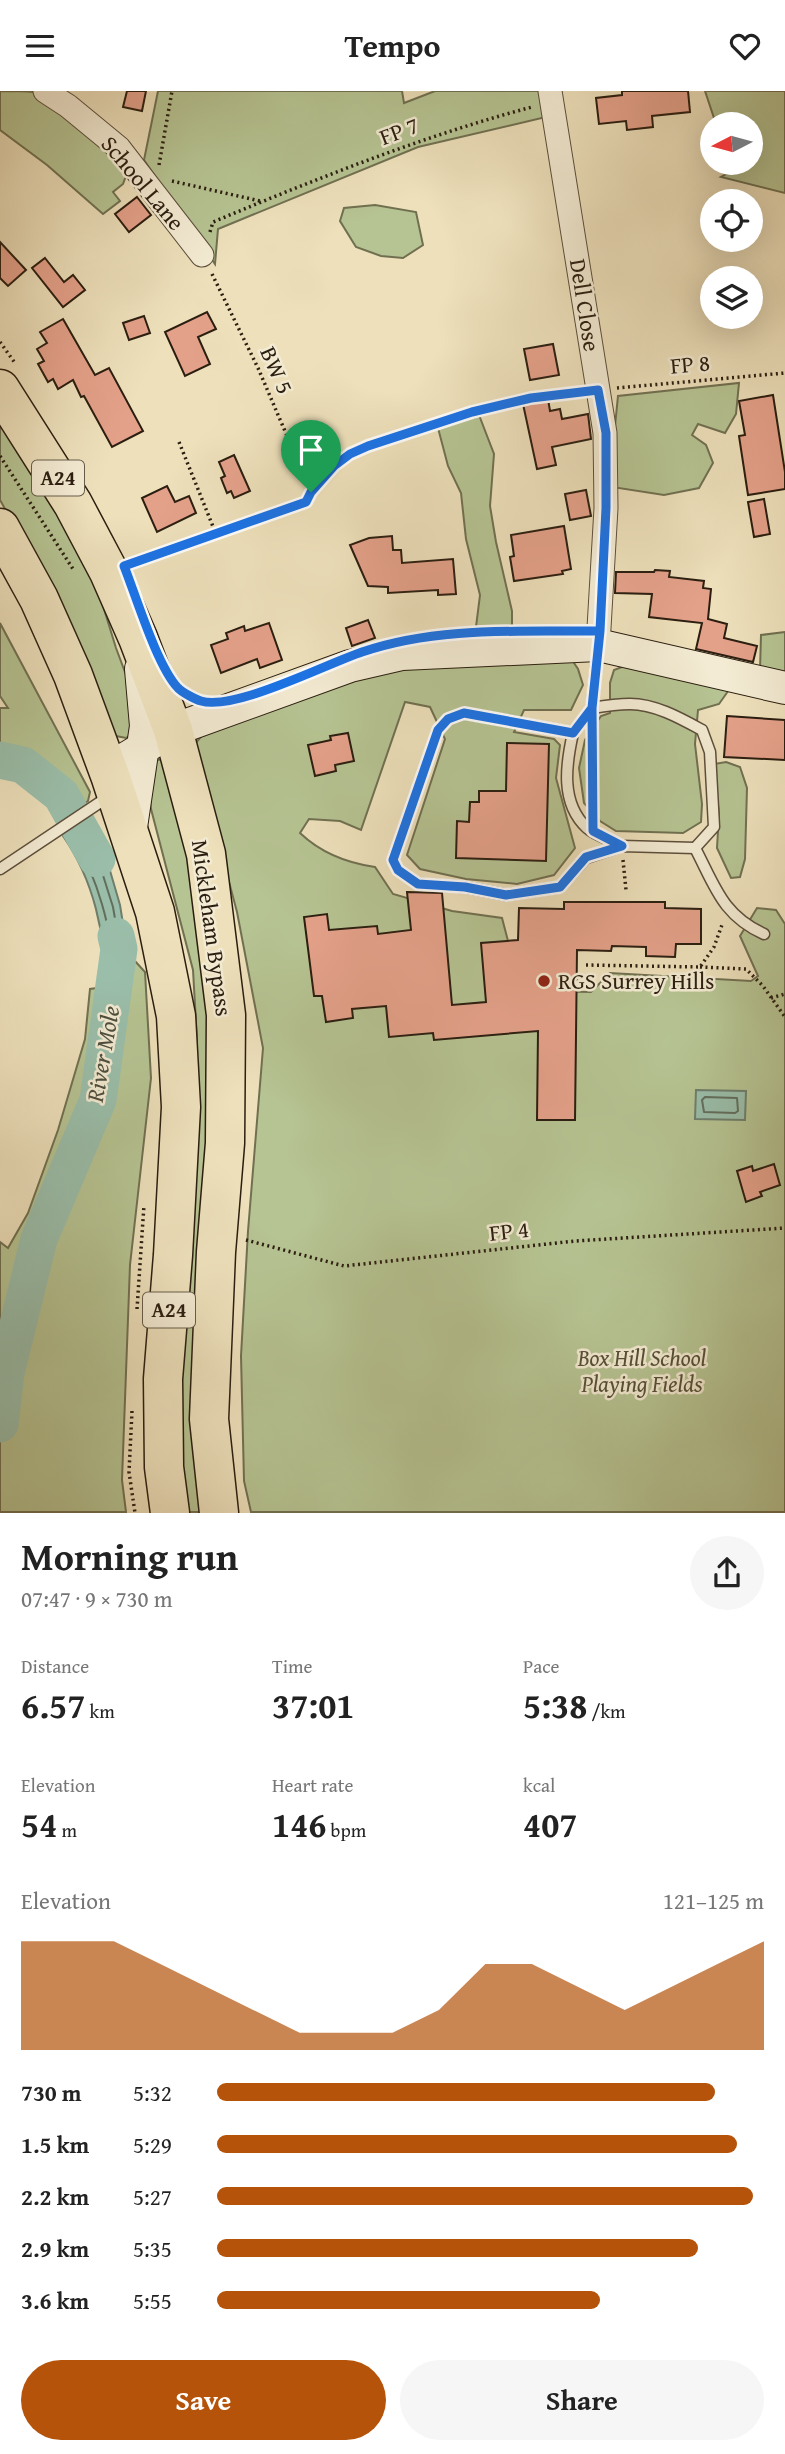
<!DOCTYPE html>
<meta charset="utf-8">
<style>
:root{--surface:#fff;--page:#f6f6f6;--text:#222;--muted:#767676;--accent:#b45309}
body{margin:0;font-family:"Gentium Book Plus",serif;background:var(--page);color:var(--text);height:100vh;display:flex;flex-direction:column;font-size:26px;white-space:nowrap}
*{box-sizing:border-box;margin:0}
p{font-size:23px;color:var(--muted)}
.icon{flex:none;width:38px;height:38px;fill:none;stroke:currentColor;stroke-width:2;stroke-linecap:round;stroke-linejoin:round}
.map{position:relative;height:1422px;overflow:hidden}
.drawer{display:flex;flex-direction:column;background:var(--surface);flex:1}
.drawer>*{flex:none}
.needle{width:46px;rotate:264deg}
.tools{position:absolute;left:700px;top:21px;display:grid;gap:14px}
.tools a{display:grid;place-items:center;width:63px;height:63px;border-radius:50%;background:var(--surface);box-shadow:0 7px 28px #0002;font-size:35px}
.pin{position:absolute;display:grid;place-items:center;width:60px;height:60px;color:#fff;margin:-72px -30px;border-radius:50% 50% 50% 0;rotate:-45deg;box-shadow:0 0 7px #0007}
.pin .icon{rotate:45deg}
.round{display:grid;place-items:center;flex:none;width:74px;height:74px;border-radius:37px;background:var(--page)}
.overview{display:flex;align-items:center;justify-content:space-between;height:119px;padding:0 21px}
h1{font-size:38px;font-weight:700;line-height:52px}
.stats{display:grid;grid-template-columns:repeat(3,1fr);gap:10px;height:119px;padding:7px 21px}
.stats div{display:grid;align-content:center}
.stats b{font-size:35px;font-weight:700}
.stats small{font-size:19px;font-weight:400}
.stats p{font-size:19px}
.chart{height:196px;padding:14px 21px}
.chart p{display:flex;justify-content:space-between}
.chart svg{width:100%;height:126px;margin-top:7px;fill:var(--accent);opacity:.7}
.button{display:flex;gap:14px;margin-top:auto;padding:14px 21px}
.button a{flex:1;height:80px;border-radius:42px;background:var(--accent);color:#fff;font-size:28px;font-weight:700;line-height:80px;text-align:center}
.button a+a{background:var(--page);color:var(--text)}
ul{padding:0 21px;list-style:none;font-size:23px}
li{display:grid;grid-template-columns:112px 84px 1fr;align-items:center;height:52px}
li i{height:18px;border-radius:9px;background:var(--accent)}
header{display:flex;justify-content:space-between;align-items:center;height:91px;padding:0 21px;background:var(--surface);font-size:32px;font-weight:700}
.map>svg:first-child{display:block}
.green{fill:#b6c392;stroke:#707051;stroke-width:2}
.water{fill:#9abeaa;stroke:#6e7e6c;stroke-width:2}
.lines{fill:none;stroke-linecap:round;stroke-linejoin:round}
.shore{stroke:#626e5d;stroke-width:2}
.river{stroke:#9abeaa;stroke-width:37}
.building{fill:#e4a18a;stroke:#2b1e10;stroke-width:2}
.lane-casing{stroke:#5c4e3b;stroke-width:13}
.street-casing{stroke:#5c4e3b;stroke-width:25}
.secondary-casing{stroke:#2b1e10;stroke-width:34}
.highway-casing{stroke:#2b1e10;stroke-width:41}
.path{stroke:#2b1e10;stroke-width:3.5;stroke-dasharray:2 3.5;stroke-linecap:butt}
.lane{stroke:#f3ebd3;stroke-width:10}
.street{stroke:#f3ebd3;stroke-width:23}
.secondary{stroke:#f3ebd3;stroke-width:32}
.highway{stroke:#ede0bb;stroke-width:38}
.route-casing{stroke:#fff;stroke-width:14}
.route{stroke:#1a73e8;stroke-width:9}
.poi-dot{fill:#8f2418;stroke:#f3ebd3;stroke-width:2.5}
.labels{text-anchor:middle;stroke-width:5;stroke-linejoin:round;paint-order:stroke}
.shield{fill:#f3ebd3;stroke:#675c4a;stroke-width:2}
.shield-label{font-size:21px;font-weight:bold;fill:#2b1e10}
.street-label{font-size:23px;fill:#2b1e10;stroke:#f3ebd3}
.poi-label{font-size:23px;fill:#2b1e10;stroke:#f3ebd3;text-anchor:start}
.park-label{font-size:23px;font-style:italic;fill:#555037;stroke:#f3ebd3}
.water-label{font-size:24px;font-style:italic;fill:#4c4e3e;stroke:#f3ebd3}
</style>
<header><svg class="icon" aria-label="menu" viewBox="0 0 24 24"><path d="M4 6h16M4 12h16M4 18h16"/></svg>Tempo<svg class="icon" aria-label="heart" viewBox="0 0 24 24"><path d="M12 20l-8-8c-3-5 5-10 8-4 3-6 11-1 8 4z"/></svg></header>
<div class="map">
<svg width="785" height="1422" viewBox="0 0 785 1422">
<rect width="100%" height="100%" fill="#ede0bb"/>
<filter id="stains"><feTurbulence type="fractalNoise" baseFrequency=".00286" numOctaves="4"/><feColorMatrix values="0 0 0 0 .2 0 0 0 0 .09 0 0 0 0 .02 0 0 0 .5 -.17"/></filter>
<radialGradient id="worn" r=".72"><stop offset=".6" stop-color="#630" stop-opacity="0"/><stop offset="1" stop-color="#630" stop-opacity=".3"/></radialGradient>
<g class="green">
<path d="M0,0C10,0 24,0 33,1C61,11 107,59 127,82L123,93L113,101L120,110L103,123L47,74L0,39Z"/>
<polygon points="158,0 402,0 404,12 435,0 542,0 546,26 418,56 218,138 215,173 144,69"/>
<polygon points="705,0 785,0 785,102 721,86 746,72 751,72 753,68 751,33 716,33"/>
<polygon points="375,114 416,121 423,154 403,167 381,165 356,156 340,130 344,117"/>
<polygon points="739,292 736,323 725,342 698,333 692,344 706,354 713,372 699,397 664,404 612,396 614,345 618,305"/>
<polygon points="0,315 91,476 116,557 138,616 136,640 126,647 116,645 107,634 37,475 0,409"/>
<polygon points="479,324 494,363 490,415 496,451 512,520 512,535 476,536 480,504 466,448 461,402 448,375 438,337"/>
<polygon points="0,532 90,701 88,710 81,715 40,666 0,655 0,617 8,617 0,605"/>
<polygon points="785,541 785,584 760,579 761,544"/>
<path d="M572,569L578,578L583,594L571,619H524L514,641L554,648L560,654L556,687L575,757L554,784L517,793L466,788L420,778L407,764L445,648L430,616L405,611L361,739L340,730L309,728L300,742C321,762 347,772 375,776L393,803L452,820L502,827L508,850L512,892L531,900L591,901L610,882L751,890L758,885L740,845L757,817L776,819L785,833V1421H251L244,1390L241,1265L248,1140L263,957L237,821L193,655L206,640L399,573Z"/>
<polygon points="627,574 731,596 719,613 698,619 695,653 702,713 701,731 683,742 616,740 600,730 584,712 579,677 585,649 601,625 610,622 610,592 614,579"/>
<polygon points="168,668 188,755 211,932 206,1421 184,1421 179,1385 188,1014 197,949 193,879 151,718 147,682 157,669"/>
<polygon points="726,671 740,676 747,697 745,768 740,786 731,787 717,757 719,723 714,673"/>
<polygon points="134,869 145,881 151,987 130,1174 122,1389 126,1421 0,1421 0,1151 8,1157 28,1122 58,1039 85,948 90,898 121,894"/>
</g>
<g class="water">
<path d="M90,725L104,759L120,814L130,876L121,894L104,897C107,845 93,788 63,745Z"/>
<polygon points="696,999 746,1000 745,1029 695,1028"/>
</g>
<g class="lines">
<g class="shore">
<path d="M85,738L89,740L113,816L123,874L116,886L112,883C114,841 96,784 74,748Z"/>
<polygon points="705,1006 737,1007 738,1020 735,1022 704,1021 702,1009"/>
</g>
<g class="river">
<polyline points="0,669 23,674 61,704 97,768"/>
<polyline points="0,1333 6,1282 39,1148 98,1009 119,858 116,845"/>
</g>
</g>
<g class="building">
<polygon points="127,0 146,0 142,20 123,16"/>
<polygon points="622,0 688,0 690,21 652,25 653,36 627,39 626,30 599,33 596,7 622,4"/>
<polygon points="137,106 151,124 129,141 115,123"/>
<polygon points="0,151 26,179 8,195 0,187"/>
<polygon points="45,167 64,191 73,184 85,199 63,216 32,177"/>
<polygon points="207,221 216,238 198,246 210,273 185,285 165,241"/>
<polygon points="144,225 150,242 129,249 123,232"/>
<polygon points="63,228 95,284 109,277 143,340 112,356 84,305 81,306 73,289 58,298 53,288 48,291 38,273 44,270 37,258 47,252 40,241"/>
<polygon points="553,253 559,284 530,289 524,258"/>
<polygon points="773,304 785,381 785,398 748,404 739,345 745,344 739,310"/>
<polygon points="548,308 550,320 560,318 562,328 588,323 591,348 552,356 556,374 537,378 523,313"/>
<polygon points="234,364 250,400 234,407 231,400 227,402 221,387 225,385 219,371"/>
<polygon points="167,395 175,411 189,405 196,422 157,441 142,407"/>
<polygon points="586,399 591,425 570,429 565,403"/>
<polygon points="764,408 770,443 754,446 748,411"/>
<polygon points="564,435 571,478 562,480 563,483 514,490 510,466 514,465 511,444"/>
<polygon points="392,445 393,459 401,459 402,472 453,468 456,503 438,504 438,499 388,502 388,496 368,495 350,454 369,447"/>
<polygon points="655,479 670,480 669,486 704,490 703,497 711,498 708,528 727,533 724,547 757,555 753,571 696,558 702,532 649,526 652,503 615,502 616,481 654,481"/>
<polygon points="368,529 375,547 352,555 346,537"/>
<polygon points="269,532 282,569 260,577 257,568 221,582 211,554 228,548 226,542 244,535 245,540"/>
<polygon points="727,625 785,629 785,669 724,666"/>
<polygon points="348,642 354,670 335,674 336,680 315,685 308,654 331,649 330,645"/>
<polygon points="507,652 549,653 546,770 456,767 457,730 469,731 470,711 479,711 479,700 506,700"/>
<polygon points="407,801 442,802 452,914 486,911 481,852 518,849 519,817 564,818 564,811 665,811 665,817 701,818 701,853 676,853 675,866 646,865 646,856 612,855 611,860 577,859 575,1029 537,1029 538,940 434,949 433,942 389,946 386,915 352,918 353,927 326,931 322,905 314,905 304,826 327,823 329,839 377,835 378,843 411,839"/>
<polygon points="774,1073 780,1094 760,1101 762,1105 746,1111 737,1080 752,1075 753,1080"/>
</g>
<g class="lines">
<g class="lane-casing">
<g id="lane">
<path d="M598,557L592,617C604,615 617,613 630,613C655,613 680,627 702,639L710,661L714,736L695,757C715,795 722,824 764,843"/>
<polyline points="592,617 573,642 464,622 448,628 438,639 393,769 398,779 418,793 465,796 506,804 560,796 586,767 622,755 695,757"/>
<path d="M573,642C566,673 560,712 587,737C596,745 612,749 622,755"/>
<polyline points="0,778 102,710 106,699"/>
</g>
</g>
<g class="street-casing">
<g id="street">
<polyline points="45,0 68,15 119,57 202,164"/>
<polyline points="550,0 605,342 606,417 598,554"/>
</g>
</g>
<g class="secondary-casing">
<g id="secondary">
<polyline points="111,687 120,671 173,639 350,575 402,563 598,554 785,597"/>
<polyline points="130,743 146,635 141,578"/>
</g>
</g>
<g class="highway-casing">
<g id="highway">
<polyline points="0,298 73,413 109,481 138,547 173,639 206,763 226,924 225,1052 216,1161 209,1328 219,1422"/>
<polyline points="0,437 39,508 73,584 111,687 155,821 176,925 181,1016 173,1164 163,1288 164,1376 170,1422"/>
</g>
</g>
<g class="path">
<polyline points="159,74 172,0"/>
<polyline points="172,90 260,110"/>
<path d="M210,141L213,131C316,88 423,45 532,16"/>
<polyline points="212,183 258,277 311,401"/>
<polyline points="0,251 15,272"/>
<polyline points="617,297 785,282"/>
<polyline points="179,351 216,443"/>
<polyline points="0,365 73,478"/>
<polyline points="134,472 306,411 311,401 334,375 350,363 368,355 472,321 531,307 578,302"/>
<polyline points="592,643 593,720"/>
<polyline points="623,769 626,799"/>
<polyline points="586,874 700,876 714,856 723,831"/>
<polyline points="700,876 746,878 763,895 785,926"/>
<polyline points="771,907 785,903"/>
<polyline points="246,1149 344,1175 575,1150 785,1137"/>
<polyline points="137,1218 144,1114"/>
<polyline points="132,1320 129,1381 135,1422"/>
</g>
<use href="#lane" class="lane"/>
<use href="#street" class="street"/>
<use href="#secondary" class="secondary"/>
<use href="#highway" class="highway"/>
</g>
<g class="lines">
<g class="route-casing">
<path id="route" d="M311,401L306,411L124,475C136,505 157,575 178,597C182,601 194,608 201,610C235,620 326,573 362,561C438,535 521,541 600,540L592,617L573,642L464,622L448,628L438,639L393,769L398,779L418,793L465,796L506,804L560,796L586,766L622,755L593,740L592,617L600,540L606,417V342L598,299L531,307L472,321L368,355L350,363L334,375L311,401"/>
</g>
<use href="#route" class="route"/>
</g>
<circle class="poi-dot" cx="544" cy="890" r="7"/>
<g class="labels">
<g class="shield">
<rect x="32" y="369.5" width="52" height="35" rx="5"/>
<rect x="143" y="1201.5" width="52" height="35" rx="5"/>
</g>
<g class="shield-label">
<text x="58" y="394">A24</text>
<text x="169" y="1226">A24</text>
</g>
<g class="street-label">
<text transform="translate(399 40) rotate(-21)" y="8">FP 7</text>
<text transform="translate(143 92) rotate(50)" y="8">School Lane</text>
<text transform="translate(585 214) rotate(81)" y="8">Dell Close</text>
<text transform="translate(690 273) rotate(-5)" y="8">FP 8</text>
<text transform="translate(277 279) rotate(66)" y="8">BW 5</text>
<text transform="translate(212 837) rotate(82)" y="8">Mickleham Bypass</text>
<text transform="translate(509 1140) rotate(-6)" y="8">FP 4</text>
</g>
<g class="poi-label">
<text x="558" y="898">RGS Surrey Hills</text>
</g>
<g class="park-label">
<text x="642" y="1275">Box Hill School<tspan x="642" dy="26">Playing Fields</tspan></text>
</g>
<g class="water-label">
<text transform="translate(103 963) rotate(-80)" y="8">River Mole</text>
</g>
</g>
<rect width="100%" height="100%" filter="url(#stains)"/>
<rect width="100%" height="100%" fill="url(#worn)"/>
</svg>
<div class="tools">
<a><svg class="needle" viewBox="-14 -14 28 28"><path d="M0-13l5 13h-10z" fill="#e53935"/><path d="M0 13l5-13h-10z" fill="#767676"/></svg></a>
<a><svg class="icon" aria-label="locate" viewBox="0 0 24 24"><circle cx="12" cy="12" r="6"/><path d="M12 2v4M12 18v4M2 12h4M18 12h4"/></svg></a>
<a><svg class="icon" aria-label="layers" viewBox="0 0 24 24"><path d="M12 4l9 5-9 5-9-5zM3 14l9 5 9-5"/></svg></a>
</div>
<div class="pin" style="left:311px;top:401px;background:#1e9e55"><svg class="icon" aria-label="arrive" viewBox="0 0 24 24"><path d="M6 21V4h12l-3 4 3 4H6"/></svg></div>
</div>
<section class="drawer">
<div class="overview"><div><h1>Morning run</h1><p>07:47 · 9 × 730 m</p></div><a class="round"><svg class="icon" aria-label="share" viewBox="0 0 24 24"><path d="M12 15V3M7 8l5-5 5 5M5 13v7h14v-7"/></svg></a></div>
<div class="stats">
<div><p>Distance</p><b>6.57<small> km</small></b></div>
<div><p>Time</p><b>37:01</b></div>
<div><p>Pace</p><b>5:38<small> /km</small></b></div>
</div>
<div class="stats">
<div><p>Elevation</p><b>54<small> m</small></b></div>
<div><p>Heart rate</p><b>146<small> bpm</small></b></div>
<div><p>kcal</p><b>407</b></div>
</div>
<div class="chart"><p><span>Elevation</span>121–125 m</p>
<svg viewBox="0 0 160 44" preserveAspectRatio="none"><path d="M0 44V6L10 6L20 6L30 14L40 22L50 30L60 38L70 38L80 38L90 30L100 14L110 14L120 22L130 30L140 22L150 14L160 6V44z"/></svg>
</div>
<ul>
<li><b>730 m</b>5:32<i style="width:91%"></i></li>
<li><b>1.5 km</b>5:29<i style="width:95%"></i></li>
<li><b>2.2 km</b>5:27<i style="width:98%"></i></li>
<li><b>2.9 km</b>5:35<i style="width:88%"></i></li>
<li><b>3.6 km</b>5:55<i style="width:70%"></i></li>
</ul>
<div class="button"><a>Save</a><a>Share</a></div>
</section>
